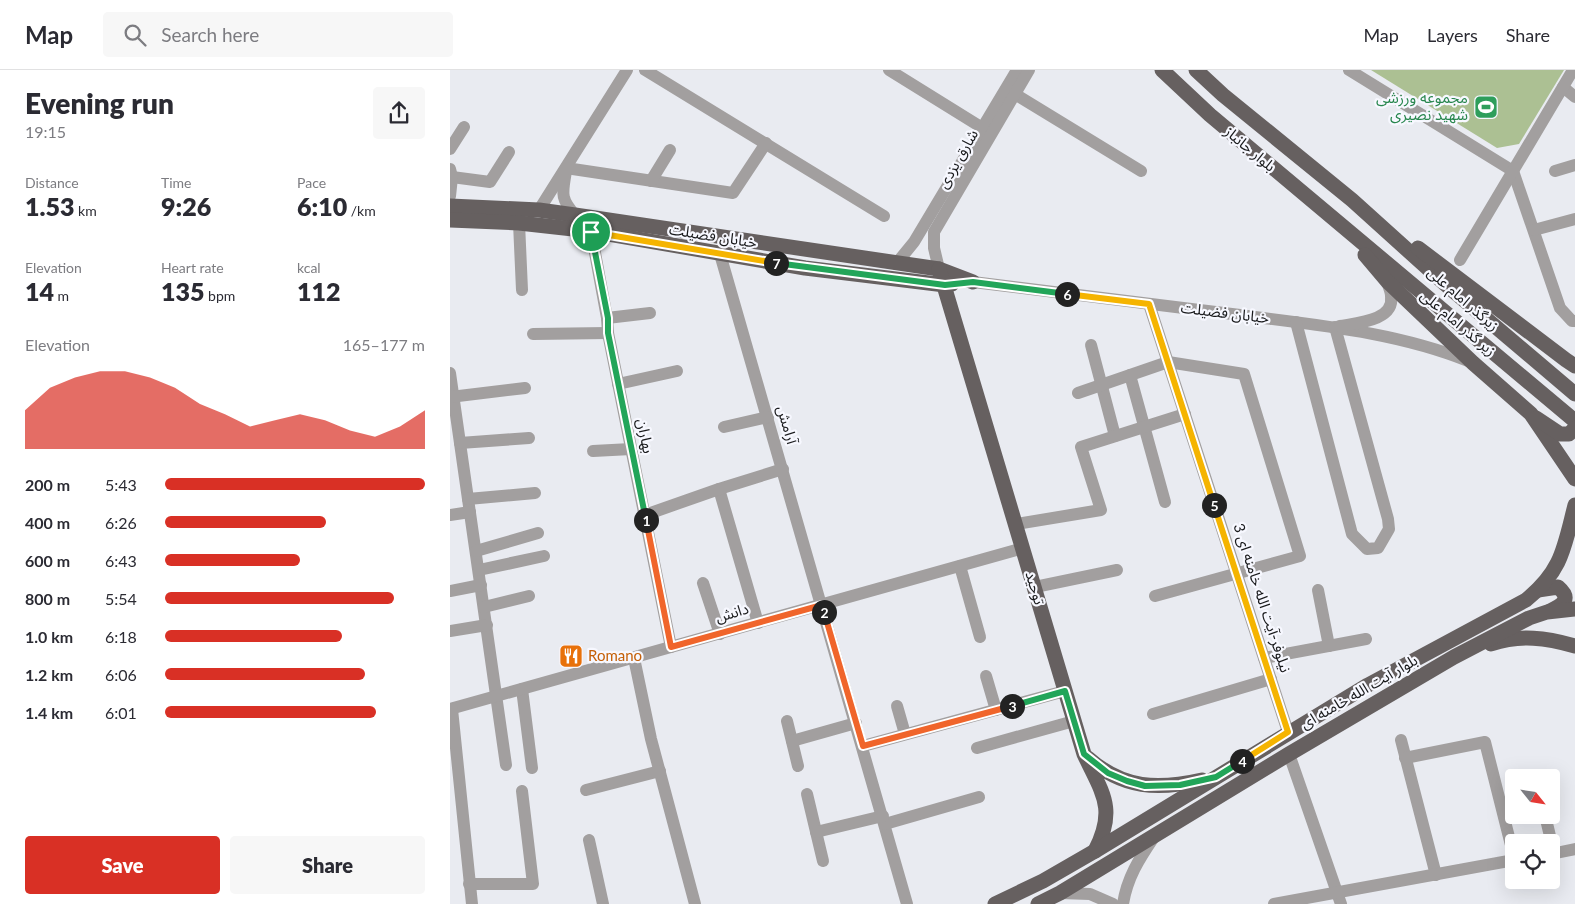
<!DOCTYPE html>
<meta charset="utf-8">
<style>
:root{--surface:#fff;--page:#f7f7f7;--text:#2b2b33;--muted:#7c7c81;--line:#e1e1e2;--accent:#d93025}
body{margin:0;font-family:Lato,"Noto Sans Arabic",sans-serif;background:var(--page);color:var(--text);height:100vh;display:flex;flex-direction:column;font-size:19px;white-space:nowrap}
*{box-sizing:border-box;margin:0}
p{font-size:16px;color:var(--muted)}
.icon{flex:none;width:28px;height:28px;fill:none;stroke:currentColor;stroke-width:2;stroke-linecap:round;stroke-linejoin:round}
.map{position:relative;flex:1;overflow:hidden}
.details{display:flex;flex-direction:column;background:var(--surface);width:450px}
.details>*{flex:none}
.needle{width:32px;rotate:120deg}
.tools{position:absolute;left:1055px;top:699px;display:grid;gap:10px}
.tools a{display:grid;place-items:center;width:55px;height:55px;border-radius:5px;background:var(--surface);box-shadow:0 5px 20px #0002;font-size:25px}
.pin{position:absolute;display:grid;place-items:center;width:42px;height:42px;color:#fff;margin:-21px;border:2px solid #fff;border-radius:50%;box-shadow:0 1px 5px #0007}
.km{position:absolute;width:25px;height:25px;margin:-12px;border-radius:50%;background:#222;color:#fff;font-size:14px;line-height:25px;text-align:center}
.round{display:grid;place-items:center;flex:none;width:52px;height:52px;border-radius:5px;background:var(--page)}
.head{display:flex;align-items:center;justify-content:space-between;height:85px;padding:0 25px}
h1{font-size:28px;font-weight:800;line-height:38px}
.stats{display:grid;grid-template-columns:repeat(3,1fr);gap:8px;height:85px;padding:5px 25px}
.stats div{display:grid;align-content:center}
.stats b{font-size:25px;font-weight:800}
.stats small{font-size:14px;font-weight:400}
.stats p{font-size:14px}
.chart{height:140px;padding:10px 25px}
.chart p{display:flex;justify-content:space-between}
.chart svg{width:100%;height:90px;margin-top:5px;fill:var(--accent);opacity:.7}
.primary-button{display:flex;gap:10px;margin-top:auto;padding:10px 25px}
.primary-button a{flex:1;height:58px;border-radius:5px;background:var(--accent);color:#fff;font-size:20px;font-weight:800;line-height:58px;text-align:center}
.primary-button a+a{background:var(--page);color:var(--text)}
ul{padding:0 25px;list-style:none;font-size:16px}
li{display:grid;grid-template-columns:80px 60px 1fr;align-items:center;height:38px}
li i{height:12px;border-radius:6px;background:var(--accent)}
header{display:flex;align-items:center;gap:30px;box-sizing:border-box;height:70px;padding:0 25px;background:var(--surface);border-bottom:1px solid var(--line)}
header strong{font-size:24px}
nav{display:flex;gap:28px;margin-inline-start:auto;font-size:18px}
.search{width:350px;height:45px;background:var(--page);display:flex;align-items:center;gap:12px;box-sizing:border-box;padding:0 18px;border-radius:5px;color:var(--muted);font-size:19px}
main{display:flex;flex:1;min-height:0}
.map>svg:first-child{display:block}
.green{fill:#acc093}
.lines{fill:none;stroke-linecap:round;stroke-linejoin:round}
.minor{stroke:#a29f9f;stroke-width:12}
.major{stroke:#666060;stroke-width:15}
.split-1-casing{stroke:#fff;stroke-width:10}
.split-2-casing{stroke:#fff;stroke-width:10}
.split-3-casing{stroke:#fff;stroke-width:10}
.split-4-casing{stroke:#fff;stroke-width:10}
.split-5-casing{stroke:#fff;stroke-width:10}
.split-6-casing{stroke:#fff;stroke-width:10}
.split-7-casing{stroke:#fff;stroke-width:10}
.split-8-casing{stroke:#fff;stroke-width:10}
.split-1{stroke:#22a559;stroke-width:6}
.split-2{stroke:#f0652b;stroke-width:6}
.split-3{stroke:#f0652b;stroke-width:6}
.split-4{stroke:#22a559;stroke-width:6}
.split-5{stroke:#f5b400;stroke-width:6}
.split-6{stroke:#f5b400;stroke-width:6}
.split-7{stroke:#22a559;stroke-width:6}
.split-8{stroke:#f5b400;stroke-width:6}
.labels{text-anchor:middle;stroke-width:4.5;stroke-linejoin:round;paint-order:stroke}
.leisure-label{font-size:15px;fill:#27864d;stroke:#f7f8ff;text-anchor:end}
.street-label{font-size:15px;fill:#18191b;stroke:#f7f8ff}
.food-label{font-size:15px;fill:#c56008;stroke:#f7f8ff;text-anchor:start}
</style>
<header>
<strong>Map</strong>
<div class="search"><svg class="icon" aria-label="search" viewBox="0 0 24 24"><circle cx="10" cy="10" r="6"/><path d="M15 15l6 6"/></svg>Search here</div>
<nav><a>Map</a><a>Layers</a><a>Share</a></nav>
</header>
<main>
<section class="details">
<div class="head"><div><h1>Evening run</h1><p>19:15</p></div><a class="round"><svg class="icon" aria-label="share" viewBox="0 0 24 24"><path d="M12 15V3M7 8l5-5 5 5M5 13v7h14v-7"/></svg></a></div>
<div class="stats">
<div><p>Distance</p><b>1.53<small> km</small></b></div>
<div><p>Time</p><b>9:26</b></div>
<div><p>Pace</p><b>6:10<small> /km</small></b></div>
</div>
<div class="stats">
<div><p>Elevation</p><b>14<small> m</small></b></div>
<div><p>Heart rate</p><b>135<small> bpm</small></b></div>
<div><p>kcal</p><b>112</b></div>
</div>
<div class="chart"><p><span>Elevation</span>165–177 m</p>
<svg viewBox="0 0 160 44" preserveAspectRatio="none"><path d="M0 44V25L10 14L20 9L30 6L40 6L50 9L60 14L70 22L80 27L90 33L100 30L110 27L120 30L130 35L140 38L150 33L160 25V44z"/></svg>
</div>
<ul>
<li><b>200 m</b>5:43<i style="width:100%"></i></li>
<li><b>400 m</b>6:26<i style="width:62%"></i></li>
<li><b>600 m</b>6:43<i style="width:52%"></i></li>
<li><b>800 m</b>5:54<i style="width:88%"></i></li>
<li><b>1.0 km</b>6:18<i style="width:68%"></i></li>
<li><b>1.2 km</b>6:06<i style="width:77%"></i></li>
<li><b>1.4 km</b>6:01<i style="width:81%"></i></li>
</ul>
<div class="primary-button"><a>Save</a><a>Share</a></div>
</section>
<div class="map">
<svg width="1125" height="834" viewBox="0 0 1125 834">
<rect width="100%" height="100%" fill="#e9ebf1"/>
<polygon class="green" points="921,0 1114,0 1069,74 1047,78"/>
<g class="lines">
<g class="minor">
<polyline points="195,0 434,146"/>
<polyline points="439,0 539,62"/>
<polyline points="899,0 1063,101 1110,238 1122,251 1125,251"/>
<polyline points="1113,17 1125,27"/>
<polyline points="565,24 691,101"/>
<polyline points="0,79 14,57"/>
<polyline points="116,98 283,123 316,73"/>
<path d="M116,101C113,122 109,127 125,145"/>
<polyline points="1105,101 1125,95"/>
<polyline points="2,107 40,112 59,82"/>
<polyline points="201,111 220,80"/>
<polyline points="0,126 2,107 0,99"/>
<polyline points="89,140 177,0"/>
<polyline points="69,153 72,220"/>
<polyline points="1084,160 1125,149"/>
<polyline points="141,161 157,248 158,263 221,577"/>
<polyline points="270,184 457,834"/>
<polyline points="1010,190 1123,0"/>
<polyline points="446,194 464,172 567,0"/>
<polyline points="489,199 484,178 484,162 579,0"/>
<path d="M523,212C612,223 701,234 790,245C866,255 946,262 1018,291"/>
<polyline points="699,234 838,662"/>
<polyline points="157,248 200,243"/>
<polyline points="846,252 902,464 917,479 928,478 939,459 938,449 885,257"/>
<path d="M890,256C906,253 945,251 941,226C941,221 938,216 937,211"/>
<polyline points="83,264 158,263"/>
<polyline points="641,275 665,366"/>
<polyline points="0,303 56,695"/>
<polyline points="680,305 715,432"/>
<polyline points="168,314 227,301"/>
<polyline points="628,323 718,292 794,304 850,486 705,526"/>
<polyline points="0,327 75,318"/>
<polyline points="274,357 318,347"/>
<polyline points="10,373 79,368"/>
<polyline points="143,381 181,379"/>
<polyline points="269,419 308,553"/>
<polyline points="18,429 85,423"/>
<polyline points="0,445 20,442"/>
<polyline points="195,445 269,419 333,399"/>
<polyline points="566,454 651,440 631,377 735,344"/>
<polyline points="26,481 88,463"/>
<polyline points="510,496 530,567"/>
<polyline points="29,500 94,486"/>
<polyline points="253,513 270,564"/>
<polyline points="585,517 667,500"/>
<polyline points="868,520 879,576"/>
<polyline points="0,521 31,515"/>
<polyline points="34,537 79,526"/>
<polyline points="0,561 37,555"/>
<polyline points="184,588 201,669 245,834"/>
<polyline points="814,588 916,569"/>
<polyline points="536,606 546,640"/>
<polyline points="72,619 82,698"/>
<polyline points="447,636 455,664"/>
<polyline points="0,639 573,478"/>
<polyline points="2,639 22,834"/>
<polyline points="703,644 821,609"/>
<polyline points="337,651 348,696"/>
<polyline points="951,670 986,805"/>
<polyline points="342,671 406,653"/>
<polyline points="413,676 615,621"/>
<polyline points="527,678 624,651"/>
<polyline points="839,684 891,834"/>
<polyline points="955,688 1035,672 1064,787"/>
<polyline points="1086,705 1087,708"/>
<polyline points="136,720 210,701"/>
<polyline points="357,724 373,791"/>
<polyline points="1095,745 1104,783"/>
<polyline points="435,754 529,727"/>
<polyline points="366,762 433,746"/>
<polyline points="139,770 153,834"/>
<polyline points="1101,784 1125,779"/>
<polyline points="19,814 83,814 72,721"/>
<polyline points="610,823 640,824 663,834"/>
<path d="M673,834C677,808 689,789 704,767"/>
<polyline points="824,834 1064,790"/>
</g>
<g class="major">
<polyline points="712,0 760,45 1125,351"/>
<polyline points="746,0 773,25 902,130 994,213 1125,324"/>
<polyline points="0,136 89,140 125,145 489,199 523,212"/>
<polyline points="0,150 69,153 141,161 355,198 495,215 502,214"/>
<polyline points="968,178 1116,290 1125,296"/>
<polyline points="915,185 937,211 1023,293 1081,344 1125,409"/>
<path d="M489,199L634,684C652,723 667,738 645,781"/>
<polyline points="1086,348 1110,364 1119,364 1125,358"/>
<path d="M1088,520L1108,517C1122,529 1113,535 1100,541"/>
<path d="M1041,574C1070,564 1097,568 1125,576"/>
<path d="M638,688C673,719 708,720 752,710"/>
<path d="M545,834L593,811L645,781L918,615L1076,530C1112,501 1114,478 1125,435"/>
<polyline points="588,834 610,823 839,684 1004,587 1079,548 1097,542 1125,539"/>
</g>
</g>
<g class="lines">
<g class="split-1-casing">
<polyline id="split-1" points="141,162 158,248 158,263 196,450"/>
</g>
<g class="split-2-casing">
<polyline id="split-2" points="196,450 221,577 372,535 374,542"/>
</g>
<g class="split-3-casing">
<polyline id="split-3" points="374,542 413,676 562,636"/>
</g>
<g class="split-4-casing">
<polyline id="split-4" points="562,636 615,621 634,684 658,703 677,711 695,716 730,715 766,707 792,691"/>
</g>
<g class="split-5-casing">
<polyline id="split-5" points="764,435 838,662 792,691"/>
</g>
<g class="split-6-casing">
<polyline id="split-6" points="617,224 699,234 764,435"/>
</g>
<g class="split-7-casing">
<polyline id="split-7" points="326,193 495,215 523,212 617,224"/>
</g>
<g class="split-8-casing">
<polyline id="split-8" points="141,162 326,193"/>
</g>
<use href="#split-1" class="split-1"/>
<use href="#split-2" class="split-2"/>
<use href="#split-3" class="split-3"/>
<use href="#split-4" class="split-4"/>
<use href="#split-5" class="split-5"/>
<use href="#split-6" class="split-6"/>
<use href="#split-7" class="split-7"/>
<use href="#split-8" class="split-8"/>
</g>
<defs>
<g id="stadium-square" transform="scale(1.25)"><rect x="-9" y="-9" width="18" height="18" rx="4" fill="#2e9e5b" stroke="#f7f8ff"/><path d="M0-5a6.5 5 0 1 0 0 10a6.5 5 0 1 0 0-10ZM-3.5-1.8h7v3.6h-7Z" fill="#fff"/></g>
<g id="restaurant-square" transform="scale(1.25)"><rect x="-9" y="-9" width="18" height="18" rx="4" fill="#e8710a" stroke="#f7f8ff"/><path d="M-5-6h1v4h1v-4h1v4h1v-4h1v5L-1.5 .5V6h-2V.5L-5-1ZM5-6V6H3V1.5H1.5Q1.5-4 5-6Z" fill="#fff"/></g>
</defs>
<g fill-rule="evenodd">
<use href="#stadium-square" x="1036" y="37"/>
<use href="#restaurant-square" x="121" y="586"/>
</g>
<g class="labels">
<g class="leisure-label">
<text x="1018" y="33">مجموعه ورزشی<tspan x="1018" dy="17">شهید نصیری</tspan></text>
</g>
<g class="street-label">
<text transform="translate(800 79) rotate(40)" y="5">بلوار جانباز</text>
<text transform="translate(508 89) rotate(-60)" y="5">شارق یزدی</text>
<text transform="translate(263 166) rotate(9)" y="5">خیابان فضیلت</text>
<text transform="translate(1013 229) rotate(41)" y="5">زیرگذر امام علی</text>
<text transform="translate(775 243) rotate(7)" y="5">خیابان فضیلت</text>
<text transform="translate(1008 253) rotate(40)" y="5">زیر گذر امام علی</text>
<text transform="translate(337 355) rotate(74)" y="5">آرامش</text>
<text transform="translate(195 366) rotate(79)" y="5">بهاران</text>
<text transform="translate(585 518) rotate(73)" y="5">توحید</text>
<text transform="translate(812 528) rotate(72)" y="5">نیلوفر-آیت الله خامنه ای 3</text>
<text transform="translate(282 543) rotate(-16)" y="5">دانش</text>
<text transform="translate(909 622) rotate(-30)" y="5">بلوار آیت الله خامنه ای</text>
</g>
<g class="food-label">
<text x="138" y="591">Romano</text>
</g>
</g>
</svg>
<div class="tools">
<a><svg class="needle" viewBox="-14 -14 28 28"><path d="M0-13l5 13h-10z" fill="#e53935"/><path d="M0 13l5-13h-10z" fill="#7c7c81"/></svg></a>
<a><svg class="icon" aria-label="locate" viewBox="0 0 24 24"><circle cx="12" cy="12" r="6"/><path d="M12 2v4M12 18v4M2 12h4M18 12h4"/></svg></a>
</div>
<div class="pin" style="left:141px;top:162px;background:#1e9e55"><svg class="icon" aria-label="arrive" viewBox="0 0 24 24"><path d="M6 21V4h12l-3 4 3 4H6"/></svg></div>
<b class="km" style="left:196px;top:450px">1</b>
<b class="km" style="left:374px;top:542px">2</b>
<b class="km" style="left:562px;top:636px">3</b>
<b class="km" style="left:792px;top:691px">4</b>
<b class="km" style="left:764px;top:435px">5</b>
<b class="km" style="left:617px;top:224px">6</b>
<b class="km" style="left:326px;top:193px">7</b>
</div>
</main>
